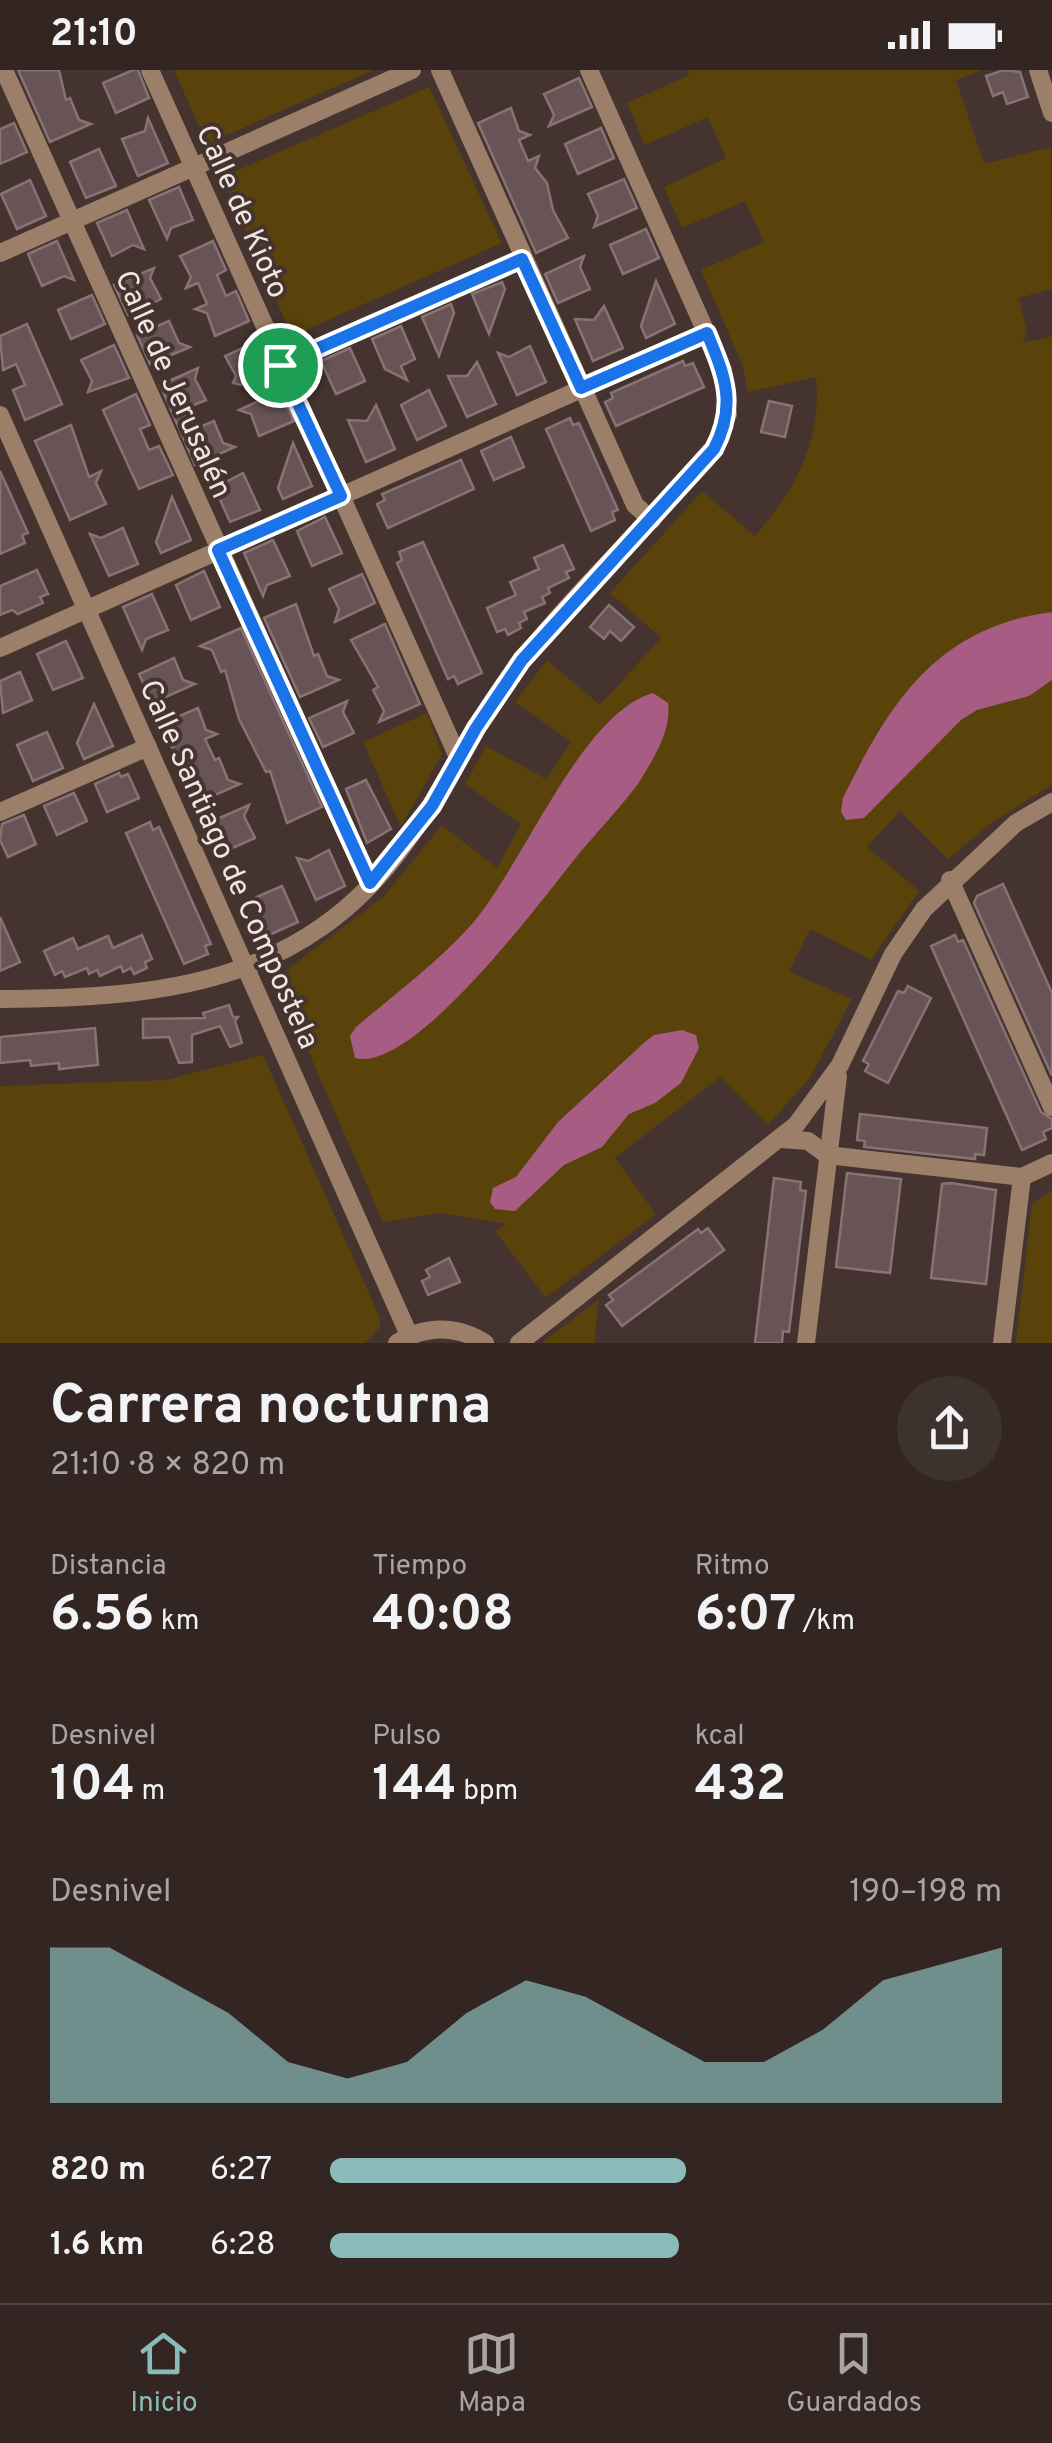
<!DOCTYPE html>
<html lang="es">
<meta charset="utf-8">
<style>
:root{--surface:#332622;--page:#3e322f;--text:#f1f3f6;--muted:#a9a5a5;--line:#4e4340;--accent:#8bbbb9}
body{margin:0;font-family:Overpass,sans-serif;background:var(--page);color:var(--text);height:100vh;display:flex;flex-direction:column;font-size:38px;white-space:nowrap}
*{box-sizing:border-box;margin:0}
p{font-size:32px;color:var(--muted)}
.icon{flex:none;width:55px;height:55px;fill:none;stroke:currentColor;stroke-width:2;stroke-linecap:round;stroke-linejoin:round}
.map{position:relative;height:1273px;overflow:hidden}
.sheet{display:flex;flex-direction:column;background:var(--surface);flex:1}
.sheet>*{flex:none}
.pin{position:absolute;display:grid;place-items:center;width:85px;height:85px;color:#fff;margin:-42px;border:5px solid #fff;border-radius:50%;box-shadow:0 2px 10px #0007}
.round{display:grid;place-items:center;flex:none;width:105px;height:105px;border-radius:52px;background:var(--page)}
.overview{display:flex;align-items:center;justify-content:space-between;height:170px;padding:0 50px}
h1{font-size:55px;font-weight:700;line-height:75px}
.stats{display:grid;grid-template-columns:repeat(3,1fr);gap:15px;height:170px;padding:10px 50px}
.stats div{display:grid;align-content:center}
.stats b{font-size:50px;font-weight:700}
.stats small{font-size:28px;font-weight:400}
.stats p{font-size:28px}
.chart{height:280px;padding:20px 50px}
.chart p{display:flex;justify-content:space-between}
.chart svg{width:100%;height:180px;margin-top:10px;fill:var(--accent);opacity:.7}
ul{padding:0 50px;list-style:none;font-size:32px}
li{display:grid;grid-template-columns:160px 120px 1fr;align-items:center;height:75px}
li i{height:25px;border-radius:12px;background:var(--accent)}
.status{display:flex;justify-content:space-between;align-items:center;height:70px;padding:0 50px;background:var(--surface);direction:ltr}
.status svg{height:28px;fill:currentColor}
.tabs{display:flex;justify-content:space-around;align-items:center;height:140px;border-top:2px solid var(--line);background:var(--surface);font-size:28px;color:var(--muted)}
.tabs a{display:grid;justify-items:center;gap:5px}
.tabs .on{color:var(--accent)}
.map>svg:first-child{display:block}
.green{fill:#5a420b}
.water{fill:#a75d83}
.building{fill:#685456;stroke:#877274;stroke-width:2.5}
.lines{fill:none;stroke-linecap:round;stroke-linejoin:round}
.minor{stroke:#9b7f69;stroke-width:18}
.route-casing{stroke:#fff;stroke-width:20}
.route{stroke:#1a73e8;stroke-width:12}
.labels{text-anchor:middle;stroke-width:8;stroke-linejoin:round;paint-order:stroke}
.street-label{font-size:30px;fill:#f0e5e2;stroke:#44332e}
</style>
<div class="status"><b>21:10</b><svg viewBox="0 0 49 12"><path d="M0 12V9h3v3zM5 12V6h3v6zM10 12V3h3v9zM15 12V0h3v12zM26 1h20v11H26zM47 4h2v5h-2z"/></svg></div>
<div class="map">
<svg width="1052" height="1273" viewBox="0 0 1052 1273">
<rect width="100%" height="100%" fill="#44332e"/>
<g class="green">
<polygon points="174,0 373,0 207,74"/>
<path d="M687,0H983L956,10L984,94L1051,77L1052,219L1019,228L1027,262L1023,273L1052,266V715L993,752L948,789L900,741L867,777L919,821L871,890L810,859L789,902L852,929L810,1008L768,1055L720,1007L615,1088L656,1144L546,1228L495,1161L506,1154L441,1143L383,1152L276,908L383,827L442,755L497,798L521,754L465,714L486,676L546,709L571,672L515,632L547,590L600,635L661,568L610,523L702,421L755,466C796,419 822,371 816,307L748,322L742,294L701,200L764,172L745,131L682,158L664,117L726,88L708,47L645,75L627,33L689,5Z"/>
<polygon points="429,17 502,173 292,266 222,107"/>
<polygon points="427,643 442,684 401,757 363,672"/>
<polygon points="263,985 380,1248 380,1257 365,1273 0,1273 0,1016 166,1010"/>
<polygon points="1052,1120 1052,1273 1016,1273 1032,1134"/>
<polygon points="599,1229 594,1273 542,1273"/>
</g>
<g class="water">
<path d="M1052,542V610L1029,626L977,640L961,650L864,748L846,750L841,742L843,728C890,632 937,557 1052,542Z"/>
<path d="M653,623L668,633C672,661 652,691 638,714C619,739 598,761 578,785C544,827 414,1004 355,988L350,966L356,957C395,924 437,893 471,855C523,796 581,643 653,623Z"/>
<polygon points="682,960 696,965 699,978 681,1013 655,1033 629,1044 602,1077 564,1095 515,1141 495,1139 490,1132 493,1118 516,1107 558,1052 646,971 654,965"/>
</g>
<g class="building">
<polygon points="18,0 59,0 66,30 70,28 79,50 91,54 50,72"/>
<polygon points="133,0 138,0 149,28 116,43 103,13"/>
<polygon points="1004,0 1020,2 1028,27 1007,34 1003,22 993,26 986,6"/>
<polygon points="579,8 592,37 549,56 554,45 544,24"/>
<polygon points="511,38 519,61 530,65 519,70 528,91 539,86 535,98 547,113 553,140 568,168 536,183 478,53"/>
<polygon points="148,48 168,93 138,106 122,69 145,61"/>
<polygon points="14,53 27,82 0,94 0,59"/>
<polygon points="601,58 614,88 578,104 565,74"/>
<polygon points="99,79 116,116 86,128 70,92"/>
<polygon points="624,109 637,138 594,157 598,146 588,124"/>
<polygon points="30,110 46,146 17,159 1,124"/>
<polygon points="179,117 193,150 171,158 167,169 149,130"/>
<polygon points="127,140 144,179 133,175 112,186 97,153"/>
<polygon points="646,159 659,188 623,204 610,175"/>
<polygon points="57,171 74,210 64,206 42,216 28,184"/>
<polygon points="213,171 226,200 217,205 226,226 236,221 249,251 215,266 207,243 195,239 207,234 198,213 186,218 191,207 180,186"/>
<polygon points="584,186 580,197 590,219 558,233 545,204"/>
<polygon points="154,198 150,208 161,229 128,245 114,215"/>
<polygon points="656,211 675,254 646,268 641,256"/>
<polygon points="502,212 505,219 489,264 472,224"/>
<polygon points="92,225 105,254 71,269 58,240"/>
<polygon points="451,234 454,243 439,286 422,247"/>
<polygon points="604,236 623,278 593,291 575,249 594,250"/>
<polygon points="169,251 179,273 190,277 150,294 137,265"/>
<polygon points="27,254 62,334 25,350 13,320 25,315 16,294 3,300 0,266"/>
<polygon points="401,256 415,289 401,296 407,310 385,299 372,269"/>
<polygon points="258,271 271,303 241,315 233,313 236,306 225,286"/>
<polygon points="114,275 129,308 88,322 92,311 81,290"/>
<polygon points="530,276 546,312 517,325 498,283 509,287"/>
<polygon points="350,278 365,311 336,324 321,291"/>
<polygon points="683,291 685,296 693,293 704,317 616,356 605,332 613,328 611,323"/>
<polygon points="477,292 496,334 467,347 448,306 467,306"/>
<polygon points="198,298 195,309 206,330 182,340 191,361 214,351 223,373 235,377 195,395 160,315"/>
<polygon points="429,320 446,356 417,370 401,335"/>
<polygon points="280,321 294,351 259,366 251,344 239,340"/>
<polygon points="136,324 150,355 140,359 149,380 159,376 173,405 139,419 103,340"/>
<polygon points="769,331 792,336 785,367 761,362"/>
<polygon points="376,335 395,379 366,392 348,350 367,351"/>
<polygon points="570,348 573,355 579,353 618,440 612,442 615,450 591,461 546,359"/>
<polygon points="71,355 89,407 101,401 96,413 106,434 70,450 35,371"/>
<polygon points="511,367 524,397 494,410 481,381"/>
<polygon points="293,373 312,416 283,429 278,418"/>
<polygon points="461,390 474,419 388,458 377,434 385,430 382,424"/>
<polygon points="0,401 28,463 22,465 25,473 0,484"/>
<polygon points="243,403 260,440 230,452 211,409 222,414"/>
<polygon points="172,427 191,470 161,483 156,472"/>
<polygon points="325,447 342,483 312,496 297,461"/>
<polygon points="123,458 138,494 109,506 90,464 101,468"/>
<polygon points="273,470 290,506 267,515 263,526 244,483"/>
<polygon points="423,472 482,603 458,614 454,606 448,609 397,493 402,490 399,482"/>
<polygon points="563,475 574,499 566,502 569,508 548,518 550,523 542,527 545,533 524,542 527,549 519,553 521,558 508,565 505,559 497,562 487,538 516,525 510,512 539,499 534,488"/>
<polygon points="37,500 48,524 40,527 43,533 18,544 12,540 0,545 0,516"/>
<polygon points="204,501 220,537 191,550 176,515"/>
<polygon points="362,504 375,533 335,552 339,539 329,519"/>
<polygon points="152,524 168,560 146,569 142,580 123,537"/>
<polygon points="296,534 314,586 318,584 327,606 339,610 300,627 264,548"/>
<polygon points="609,535 634,557 621,571 610,561 604,569 590,557"/>
<polygon points="385,554 420,634 379,652 384,641 373,620 378,617 351,570"/>
<polygon points="241,558 322,737 287,753 270,701 266,702 239,649 225,600 221,602 212,580 200,576"/>
<polygon points="66,571 83,608 53,620 37,584"/>
<polygon points="174,588 183,610 195,614 152,633 139,604"/>
<polygon points="20,602 32,630 3,643 0,611"/>
<polygon points="347,631 343,642 354,663 323,677 309,648"/>
<polygon points="94,634 113,676 84,689 77,673"/>
<polygon points="198,638 206,660 217,664 205,669 215,690 219,688 228,710 240,714 197,733 172,677 175,676 171,676 161,654"/>
<polygon points="47,662 63,698 33,711 17,675"/>
<polygon points="119,703 121,707 128,704 139,728 107,742 95,714"/>
<polygon points="366,710 391,759 367,773 346,719"/>
<polygon points="74,723 87,751 57,765 44,736"/>
<polygon points="249,735 244,746 255,768 219,784 206,754"/>
<polygon points="24,745 36,774 8,787 0,770 2,754"/>
<polygon points="150,752 153,760 159,757 211,874 205,876 208,884 184,894 126,763"/>
<polygon points="329,780 345,816 316,830 297,788 308,791"/>
<polygon points="1003,814 1052,923 1052,1006 974,833 977,826"/>
<polygon points="282,816 298,852 269,865 252,829"/>
<polygon points="0,847 20,892 0,901"/>
<polygon points="142,865 152,889 145,892 147,898 134,904 131,898 123,902 121,896 100,906 97,900 89,904 87,898 65,907 62,901 55,905 44,881 73,868 78,879 108,866 113,878"/>
<polygon points="955,865 958,872 963,870 1041,1042 1052,1049 1052,1058 1043,1062 1046,1069 1022,1080 931,876"/>
<polygon points="908,916 931,928 888,1013 865,1001 869,994 863,991 898,921 904,923"/>
<polygon points="229,935 233,947 238,947 235,951 242,973 230,977 220,956 192,965 192,992 179,993 169,967 143,968 143,949 205,948 203,943"/>
<polygon points="95,958 98,995 59,999 59,993 31,996 30,990 0,993 0,967"/>
<polygon points="860,1044 987,1058 984,1085 975,1084 975,1089 864,1077 865,1071 857,1070"/>
<polygon points="847,1103 901,1109 890,1203 836,1197"/>
<polygon points="774,1108 801,1112 800,1120 806,1121 789,1262 783,1261 782,1273 755,1273"/>
<polygon points="951,1113 996,1120 986,1214 931,1208 942,1114"/>
<polygon points="708,1158 724,1180 622,1256 606,1235 613,1230 609,1225 698,1159 701,1163"/>
<polygon points="449,1188 460,1212 428,1225 422,1211 430,1207 426,1200"/>
</g>
<g class="lines">
<g class="minor">
<polyline points="4,0 370,813"/>
<polyline points="150,0 458,687"/>
<polyline points="440,0 635,435 652,450"/>
<polyline points="1038,0 1052,43"/>
<polyline points="0,183 412,0"/>
<polyline points="280,295 522,189"/>
<polyline points="0,345 409,1265"/>
<polyline points="0,578 707,263"/>
<polyline points="0,742 148,677"/>
<polyline points="950,810 1052,1037"/>
<path d="M0,929C161,928 304,915 406,772C445,719 471,658 511,605C571,525 648,455 714,379L728,344L723,300L589,0"/>
<polyline points="781,1069 808,1071 827,1085 1022,1107 1052,1093"/>
<path d="M397,1273C425,1255 457,1255 485,1273"/>
<polyline points="519,1273 796,1055 840,995 893,884 924,839 1016,753 1052,732"/>
<polyline points="806,1273 838,1006"/>
<polyline points="1002,1273 1022,1107"/>
</g>
</g>
<g class="lines">
<g class="route-casing">
<path id="route" d="M522,189L581,318L707,263C725,306 737,335 714,379L522,590L476,658L432,736L370,813L218,480L341,426L280,295Z"/>
</g>
<use href="#route" class="route"/>
</g>
<g class="labels">
<g class="street-label">
<text transform="translate(243 141) rotate(66)" y="10">Calle de Kioto</text>
<text transform="translate(174 314) rotate(66)" y="10">Calle de Jerusalén</text>
<text transform="translate(230 794) rotate(66)" y="10">Calle Santiago de Compostela</text>
</g>
</g>
</svg>
<div class="pin" style="left:280px;top:295px;background:#1e9e55"><svg class="icon" aria-label="arrive" viewBox="0 0 24 24"><path d="M6 21V4h12l-3 4 3 4H6"/></svg></div>
</div>
<section class="sheet">
<div class="overview"><div><h1>Carrera nocturna</h1><p>21:10 · 8 × 820 m</p></div><a class="round"><svg class="icon" aria-label="share" viewBox="0 0 24 24"><path d="M12 15V3M7 8l5-5 5 5M5 13v7h14v-7"/></svg></a></div>
<div class="stats">
<div><p>Distancia</p><b>6.56<small> km</small></b></div>
<div><p>Tiempo</p><b>40:08</b></div>
<div><p>Ritmo</p><b>6:07<small> /km</small></b></div>
</div>
<div class="stats">
<div><p>Desnivel</p><b>104<small> m</small></b></div>
<div><p>Pulso</p><b>144<small> bpm</small></b></div>
<div><p>kcal</p><b>432</b></div>
</div>
<div class="chart"><p><span>Desnivel</span>190–198 m</p>
<svg viewBox="0 0 160 44" preserveAspectRatio="none"><path d="M0 44V6L10 6L20 14L30 22L40 34L50 38L60 34L70 22L80 14L90 18L100 26L110 34L120 34L130 26L140 14L150 10L160 6V44z"/></svg>
</div>
<ul>
<li><b>820 m</b>6:27<i style="width:53%"></i></li>
<li><b>1.6 km</b>6:28<i style="width:52%"></i></li>
</ul>
</section>
<nav class="tabs">
<a class="on"><svg class="icon" aria-label="home" viewBox="0 0 24 24"><path d="M3 11l9-7 9 7M6 9v11h12V9"/></svg>Inicio</a>
<a><svg class="icon" aria-label="map" viewBox="0 0 24 24"><path d="M3 6l6-2 6 2 6-2v14l-6 2-6-2-6 2zM9 4v14M15 6v14"/></svg>Mapa</a>
<a><svg class="icon" aria-label="saved" viewBox="0 0 24 24"><path d="M7 4h10v16l-5-4-5 4z"/></svg>Guardados</a>
</nav>
